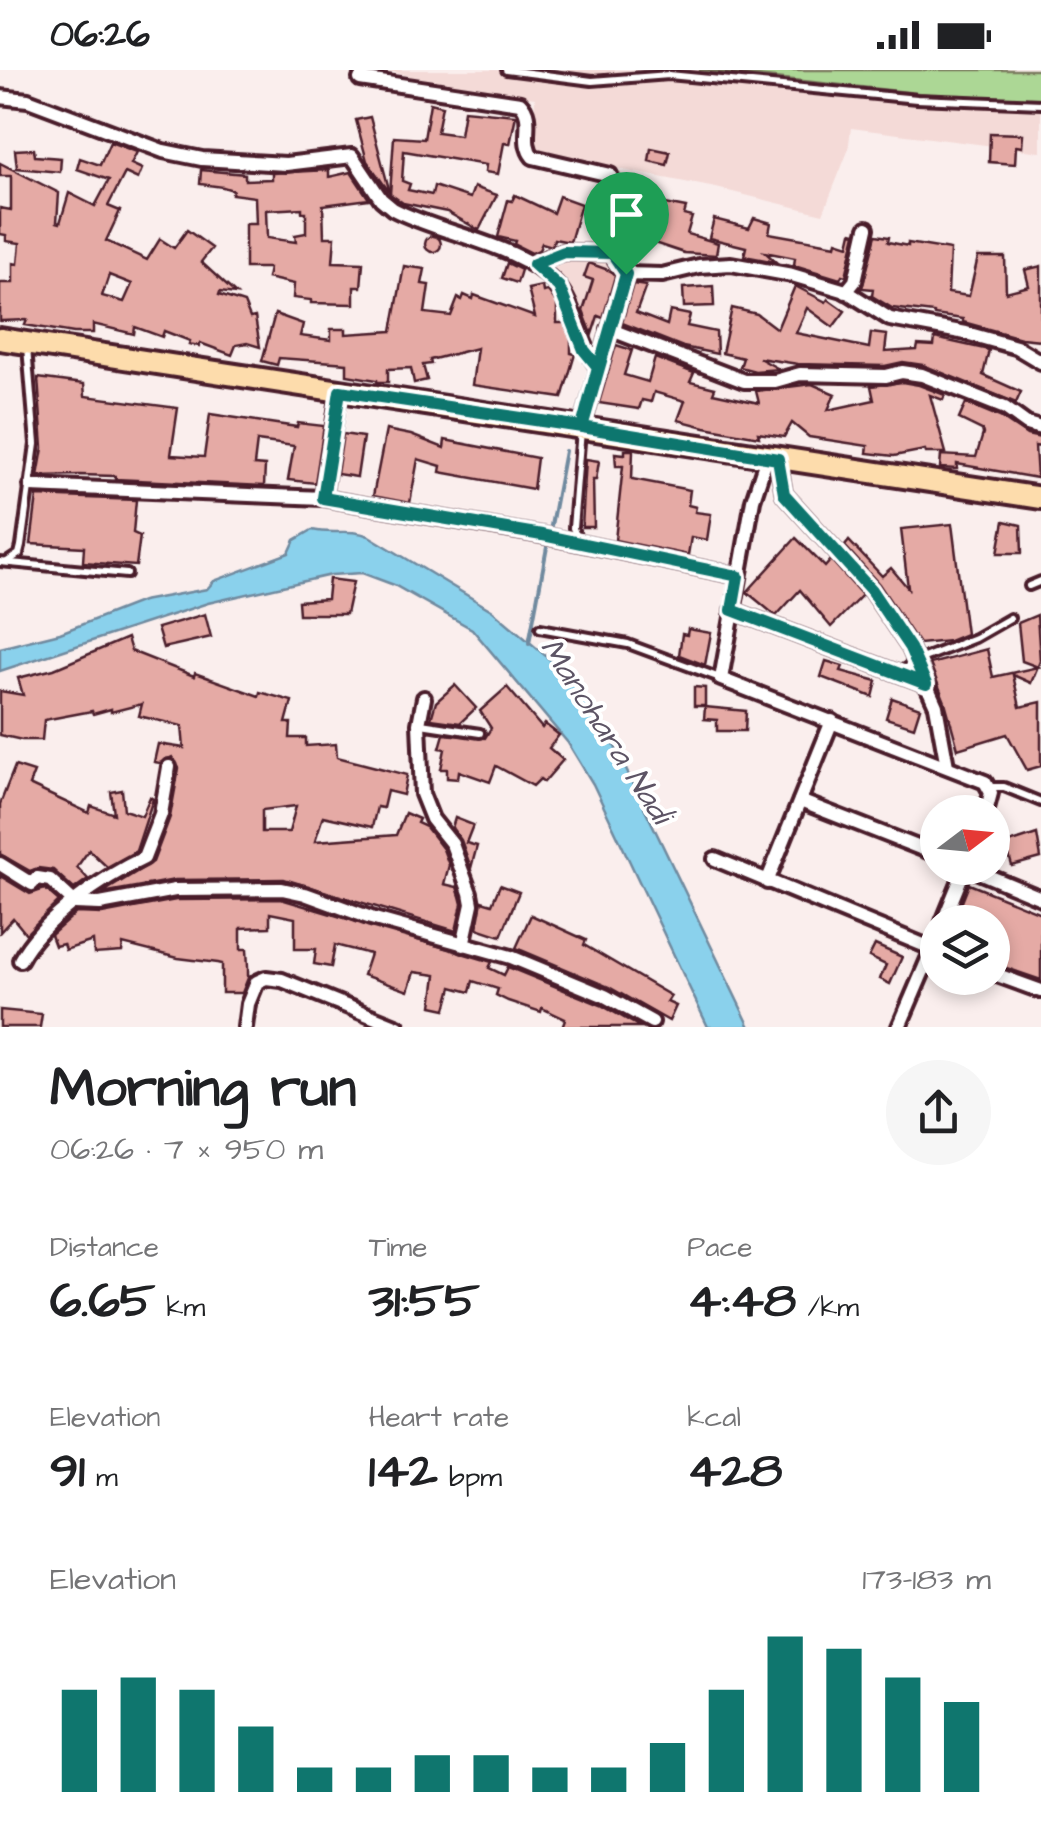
<!DOCTYPE html>
<meta charset="utf-8">
<style>
:root{--surface:#fff;--page:#f6f6f6;--text:#202124;--muted:#757577;--accent:#0f766e}
body{margin:0;font-family:"Architects Daughter",sans-serif;background:var(--page);color:var(--text);height:100vh;display:flex;flex-direction:column;font-size:38px;white-space:nowrap}
*{box-sizing:border-box;margin:0}
p{font-size:32px;color:var(--muted)}
.icon{flex:none;width:55px;height:55px;fill:none;stroke:currentColor;stroke-width:2;stroke-linecap:round;stroke-linejoin:round}
.map{position:relative;height:957px;overflow:hidden}
.panel{display:flex;flex-direction:column;background:var(--surface);flex:1}
.panel>*{flex:none}
.needle{width:65px;rotate:74deg}
.fabs{position:absolute;left:920px;top:725px;display:grid;gap:20px}
.fabs a{display:grid;place-items:center;width:90px;height:90px;border-radius:50%;background:var(--surface);box-shadow:0 5px 15px #0003;font-size:50px}
.pin{position:absolute;display:grid;place-items:center;width:85px;height:85px;color:#fff;margin:-102px -42px;border-radius:50% 50% 50% 0;rotate:-45deg;box-shadow:0 0 10px #0007}
.pin .icon{rotate:45deg}
.round{display:grid;place-items:center;flex:none;width:105px;height:105px;border-radius:52px;background:var(--page)}
.head{display:flex;align-items:center;justify-content:space-between;height:170px;padding:0 50px}
h1{font-size:55px;font-weight:700;line-height:75px}
.figures{display:grid;grid-template-columns:repeat(3,1fr);gap:15px;height:170px;padding:10px 50px}
.figures div{display:grid;align-content:center}
.figures b{font-size:50px;font-weight:700}
.figures small{font-size:28px;font-weight:400}
.figures p{font-size:28px}
.chart{height:280px;padding:20px 50px}
.chart p{display:flex;justify-content:space-between}
.chart svg{width:100%;height:180px;margin-top:10px;stroke:var(--accent);stroke-width:6}
.status{display:flex;justify-content:space-between;align-items:center;height:70px;padding:0 50px;background:var(--surface);direction:ltr}
.status svg{height:28px;fill:currentColor}
.map>svg:first-child{display:block}
.built{fill:#f4dad7}
.green{fill:#acd795;stroke:#7b7b60;stroke-width:2.5}
.water{fill:#8ad1ec;stroke:#708a9f;stroke-width:2.5}
.lines{fill:none;stroke-linecap:round;stroke-linejoin:round}
.stream{stroke:#708a9f;stroke-width:4}
.building{fill:#e5aaa5;stroke:#4a1f2b;stroke-width:2.5;fill-rule:evenodd}
.lane-casing{stroke:#4a1f2b;stroke-width:14}
.street-casing{stroke:#4a1f2b;stroke-width:20}
.primary-casing{stroke:#4a1f2b;stroke-width:28}
.lane{stroke:#fff;stroke-width:6}
.street{stroke:#fff;stroke-width:12}
.primary{stroke:#fddcac;stroke-width:20}
.route-casing{stroke:#fff;stroke-width:20}
.route{stroke:#0f766e;stroke-width:12}
.labels{text-anchor:middle;stroke-width:8;stroke-linejoin:round;paint-order:stroke}
.water-label{font-size:32px;font-style:italic;fill:#5d5465;stroke:#fff}
</style>
<div class="status"><b>06:26</b><svg viewBox="0 0 49 12"><path d="M0 12V9h3v3zM5 12V6h3v6zM10 12V3h3v9zM15 12V0h3v12zM26 1h20v11H26zM47 4h2v5h-2z"/></svg></div>
<div class="map">
<svg width="1041" height="957" viewBox="0 0 1041 957">
<rect width="100%" height="100%" fill="#faeeed"/>
<filter id="ink" filterUnits="userSpaceOnUse"><feTurbulence type="fractalNoise" baseFrequency=".01" numOctaves="2"/><feDisplacementMap in="SourceGraphic" scale="20" xChannelSelector="R" yChannelSelector="G"/><feConvolveMatrix kernelMatrix="1 2 1 2 8 2 1 2 1" color-interpolation-filters="sRGB"/></filter>
<g filter="url(#ink)">
<g class="built">
<polygon points="385,0 1041,0 1041,82 851,58 848,81 823,144 716,118 551,86 536,79 534,72 535,28 420,13 410,6"/>
<polygon points="571,184 616,196 603,243 587,276 568,225 550,200"/>
</g>
<polygon class="green" points="699,0 1041,0 1041,36"/>
<path class="water" d="M312,460C332,465 350,458 369,466L493,541L553,592L578,618L606,658L750,957H708L593,714L568,673L472,559L394,515L362,503L331,505L208,533L0,601V578L60,563L142,531L207,519L214,511L289,483L295,470Z"/>
<g class="lines">
<polyline class="stream" points="529,573 565,381"/>
</g>
<g class="building">
<polygon points="430,33 442,36 437,62 460,65 464,40 516,45 510,74 504,73 498,104 485,102 486,95 404,81 402,111 410,114 408,120 432,125 434,116 470,128 474,117 497,125 479,160 447,142 403,133 390,124 394,67 424,69"/>
<polygon points="370,47 390,123 367,91 356,50"/>
<polygon points="990,63 1023,64 1022,77 1016,76 1015,94 989,92"/>
<path d="M110,72L137,82L131,94L142,99L138,109L125,103L108,136L120,141L106,171L147,190L160,169L174,178L187,160L212,178L201,192L236,224L220,222L219,225L244,233L250,248L255,247L260,277L247,273L236,275L232,285L200,273L199,276L189,274L190,271L164,261L162,267L135,257L134,264L93,254V263H74L25,255L27,250L0,251V213H13V193L18,194L20,173L6,171V165L0,164V138L11,140V106H0V93L59,123L57,152L60,153L69,123L95,136L109,110L77,99L80,88L100,95ZM109,205L132,214L124,232L102,226Z"/>
<polygon points="651,78 670,82 667,95 649,91"/>
<polygon points="34,79 35,86 61,88 60,102 17,98 15,80"/>
<path d="M201,100L245,104V110L272,109V103L329,100V107L351,102L369,129L323,135L324,167H335L333,192L363,193L361,217H354V234L311,233V230L293,228L294,214L267,208L269,198H245V154H256L255,127L232,124L233,120L223,117L200,114ZM302,138V142H306V163L295,165L296,172L267,168L266,140Z"/>
<polygon points="515,125 553,143 559,126 581,134 570,172 554,169 552,176 542,173 539,180 532,183 514,174 515,171 498,167 508,130 512,131"/>
<polygon points="660,133 686,138 684,145 692,147 687,164 718,173 716,185 684,183 645,170"/>
<polygon points="754,148 771,153 769,163 836,175 837,171 849,175 852,162 856,163 846,206 842,205 840,209 794,195 795,188 765,182 776,192 744,186 746,177 709,168 714,149 749,158"/>
<polygon points="876,165 889,167 888,172 908,176 908,173 950,180 948,223 969,226 978,187 1005,187 1006,222 1029,216 1025,200 1041,196 1041,270 1021,268 963,252 963,249 934,245 934,243 892,238 872,226 873,219 862,218"/>
<circle cx="433" cy="174" r="8"/>
<polygon points="507,193 521,200 517,213 502,208"/>
<polygon points="589,193 611,201 615,206 603,248 598,246 592,264 583,241 593,210 584,207"/>
<polygon points="404,196 425,199 422,214 429,215 425,243 451,246 458,228 462,230 464,225 473,229 474,225 535,247 528,219 542,216 543,222 548,221 557,233 557,253 566,253 571,268 571,283 575,284 562,328 472,315 477,278 430,290 431,294 423,295 427,310 414,313 411,298 388,299 388,312 377,312 377,310 347,305 347,293 279,288 277,295 262,291 275,244 303,254 300,266 331,270 331,259 346,259 346,264 392,261"/>
<polygon points="633,214 646,216 636,243 667,255 670,241 690,245 687,256 716,262 717,284 683,277 622,253"/>
<polygon points="713,216 714,236 684,237 683,218"/>
<polygon points="795,216 826,232 828,229 845,241 833,257 807,238 796,263 869,278 871,263 887,265 885,282 917,280 918,275 934,276 935,268 989,280 983,305 1021,322 1016,333 923,295 903,292 885,296 798,294 759,288 779,299 755,301 740,297 743,288 722,283 732,238 757,244 777,259"/>
<polygon points="616,275 632,280 624,305 648,312 655,288 694,303 690,312 715,318 713,323 759,333 756,321 812,314 835,324 828,340 874,330 871,316 902,312 919,315 945,325 943,330 930,325 946,383 926,383 925,380 894,386 867,383 868,376 809,367 792,353 784,367 758,363 759,367 705,357 678,350 685,331 654,322 651,332 642,330 639,339 599,333"/>
<polygon points="38,308 84,314 85,326 178,338 171,385 204,387 210,344 297,357 298,353 324,356 315,413 288,410 294,376 257,371 254,395 265,396 264,416 115,409 115,406 80,405 38,406 43,378"/>
<polygon points="966,333 1000,347 1027,365 1041,368 1041,377 1035,376 1037,408 957,394 957,399 940,398 941,385 976,387 983,364 982,360 959,349"/>
<polygon points="386,360 411,365 444,378 445,370 537,388 533,419 440,402 441,396 418,389 410,433 373,426"/>
<polygon points="343,364 363,367 357,407 337,404"/>
<polygon points="625,380 633,380 632,409 690,420 688,435 696,437 695,442 711,444 707,470 691,467 688,485 615,470 623,396 616,396 615,383 625,384"/>
<polygon points="586,389 599,391 596,410 593,410 594,457 582,457"/>
<polygon points="37,426 136,430 133,463 140,466 136,496 83,492 84,477 31,474"/>
<polygon points="1004,451 1021,455 1022,483 998,483"/>
<polygon points="952,454 966,564 949,571 919,574 879,514 845,476 849,471 882,506 891,498 908,518 901,459"/>
<polygon points="796,468 825,497 831,490 862,525 831,557 800,520 776,546 747,522"/>
<polygon points="329,509 353,512 346,544 299,544 298,531 327,529"/>
<polygon points="205,544 211,567 163,578 157,558"/>
<polygon points="1037,545 1040,591 1031,613 1013,605 1020,637 1041,632 1041,696 1027,700 1007,664 958,679 945,632 930,594 987,579 993,607 1038,597 1022,591 1018,553"/>
<polygon points="688,559 711,563 705,595 679,585 682,564 687,565"/>
<path d="M127,568L131,581L194,606L195,603L259,626L260,622L292,631L286,653H291L290,668H306V676L336,674L337,687L407,705L403,725L387,721L383,738L377,737L372,757L323,746L315,771L396,765L405,743L419,749L417,753L426,757L443,779L449,795L444,814L457,817L460,826L462,834L456,861L284,809L175,810L102,823L153,792L170,747L179,698L172,687L160,693L154,692L158,674L184,678L182,656L139,646L142,634L111,642V639L93,644L92,641L44,650L42,670H22L0,665V621L23,625L18,608L54,599ZM296,736L289,762H262V740Z"/>
<polygon points="826,591 843,596 841,601 877,611 873,627 821,607"/>
<polygon points="455,615 476,638 460,653 431,649 436,632"/>
<polygon points="507,617 542,658 545,654 559,665 549,678 563,690 544,712 540,709 533,716 496,696 490,712 459,701 458,709 447,708 447,699 441,699 445,679 440,678 444,664 485,668 491,658 480,641"/>
<polygon points="694,617 705,618 705,636 694,636"/>
<polygon points="892,628 920,638 914,657 886,648"/>
<polygon points="705,637 746,641 745,661 717,661 717,650 704,649"/>
<polygon points="15,696 34,702 29,715 89,743 91,736 114,744 111,722 122,720 124,740 142,746 150,727 153,729 136,781 107,797 89,780 77,797 88,809 74,819 53,800 38,798 30,801 0,784 0,734"/>
<polygon points="455,748 473,755 466,773 477,776 471,798 461,770 452,758"/>
<polygon points="1037,764 1041,788 1012,796 1006,774"/>
<polygon points="0,806 30,824 45,819 59,831 26,864 13,848 0,862"/>
<polygon points="969,814 1041,843 1041,910 992,893 992,852 954,852"/>
<polygon points="500,815 519,822 501,866 477,858 482,831 492,834"/>
<polygon points="281,829 492,892 489,898 504,905 508,897 601,935 640,957 562,957 565,949 542,938 541,942 508,931 496,925 498,919 473,911 470,922 452,917 446,939 432,936 436,905 414,902 408,921 363,905 370,884 335,875 331,897 314,894 316,879 295,879 295,848 270,843 270,857 241,858 241,879 247,879 248,897 248,908 242,923 222,923 222,894 218,893 178,888 123,874 122,882 94,884 93,871 65,880 63,874 55,876 51,865 76,843 102,844 176,830"/>
<polygon points="531,845 586,870 584,875 671,926 667,932 676,936 669,951 609,917 516,878"/>
<polygon points="875,875 902,887 890,914 880,909 886,895 869,887"/>
<polygon points="0,940 42,944 40,957 0,957"/>
</g>
<g class="lines">
<g class="lane-casing">
<g id="lane">
<polyline points="506,0 592,11 669,5 917,29 1041,34"/>
<polyline points="578,471 573,458 581,360"/>
<polyline points="0,492 127,504"/>
<polyline points="7,492 19,484 21,476 35,374 27,277"/>
<polyline points="1029,516 1041,511"/>
<polyline points="540,558 628,574 720,608"/>
<polyline points="900,602 916,591 975,568 1010,548"/>
<polyline points="421,654 480,663"/>
<polyline points="990,717 1004,717 1041,732"/>
</g>
</g>
<g class="street-casing">
<g id="street">
<path d="M360,9L520,33C536,49 519,70 533,87L610,105C624,133 605,159 612,182C614,189 621,197 626,204"/>
<path d="M0,27L28,30L163,81L202,89L286,94L352,86L381,129L393,139C442,165 519,173 556,214C576,236 578,272 598,297"/>
<polyline points="534,193 563,182 612,183"/>
<polyline points="846,222 855,211 867,158"/>
<polyline points="609,259 744,311 775,311 800,304 886,306 902,302 922,305 1005,338 1027,354 1041,358"/>
<polyline points="582,357 626,204 662,205 699,196 731,194 792,205 846,221 890,249 966,263 1016,277 1041,292"/>
<polyline points="767,387 753,430 721,609 985,712 991,723 986,742"/>
<polyline points="778,389 784,424 871,520 910,578 936,636 947,696"/>
<polyline points="31,416 323,428 541,465 738,506"/>
<polyline points="323,428 339,321"/>
<polyline points="732,540 926,614"/>
<polyline points="424,628 419,654 422,724 432,749 452,774 470,823 472,834 463,875"/>
<polyline points="800,731 938,785"/>
<polyline points="715,789 938,881"/>
<polyline points="0,794 32,814 37,808 50,810 75,833 100,834 175,820 282,819 305,824 371,848 511,887 605,926 652,952"/>
<polyline points="969,798 1041,828"/>
<polyline points="767,812 832,651"/>
<polyline points="943,852 965,798"/>
<path d="M20,890C41,850 103,807 144,788L161,744L169,697"/>
<polyline points="992,903 1041,921"/>
<polyline points="245,957 248,934 257,912 266,908 282,910 398,957"/>
<polyline points="899,957 938,866"/>
</g>
</g>
<g class="primary-casing">
<polyline id="primary" points="0,269 1041,428"/>
</g>
<use href="#lane" class="lane"/>
<use href="#street" class="street"/>
<use href="#primary" class="primary"/>
</g>
</g>
<g class="lines" filter="url(#ink)">
<g class="route-casing">
<polyline id="route" points="626,204 612,183 564,182 534,194 559,217 584,280 598,297 582,357 340,321 323,428 542,465 738,506 732,540 926,614 910,578 871,520 784,424 778,389 582,357 626,204"/>
</g>
<use href="#route" class="route"/>
</g>
<g class="labels">
<g class="water-label">
<text transform="translate(607 660) rotate(57)" y="11">Manohara Nadi</text>
</g>
</g>
</svg>
<div class="fabs">
<a><svg class="needle" viewBox="-14 -14 28 28"><path d="M0-13l5 13h-10z" fill="#e53935"/><path d="M0 13l5-13h-10z" fill="#757577"/></svg></a>
<a><svg class="icon" aria-label="layers" viewBox="0 0 24 24"><path d="M12 4l9 5-9 5-9-5zM3 14l9 5 9-5"/></svg></a>
</div>
<div class="pin" style="left:626px;top:204px;background:#1e9e55"><svg class="icon" aria-label="arrive" viewBox="0 0 24 24"><path d="M6 21V4h12l-3 4 3 4H6"/></svg></div>
</div>
<section class="panel">
<div class="head"><div><h1>Morning run</h1><p>06:26 · 7 × 950 m</p></div><a class="round"><svg class="icon" aria-label="share" viewBox="0 0 24 24"><path d="M12 15V3M7 8l5-5 5 5M5 13v7h14v-7"/></svg></a></div>
<div class="figures">
<div><p>Distance</p><b>6.65<small> km</small></b></div>
<div><p>Time</p><b>31:55</b></div>
<div><p>Pace</p><b>4:48<small> /km</small></b></div>
</div>
<div class="figures">
<div><p>Elevation</p><b>91<small> m</small></b></div>
<div><p>Heart rate</p><b>142<small> bpm</small></b></div>
<div><p>kcal</p><b>428</b></div>
</div>
<div class="chart"><p><span>Elevation</span>173–183 m</p>
<svg viewBox="0 0 160 44" preserveAspectRatio="none"><path d="M5 44V19M15 44V16M25 44V19M35 44V28M45 44V38M55 44V38M65 44V35M75 44V35M85 44V38M95 44V38M105 44V32M115 44V19M125 44V6M135 44V9M145 44V16M155 44V22"/></svg>
</div>
</section>
